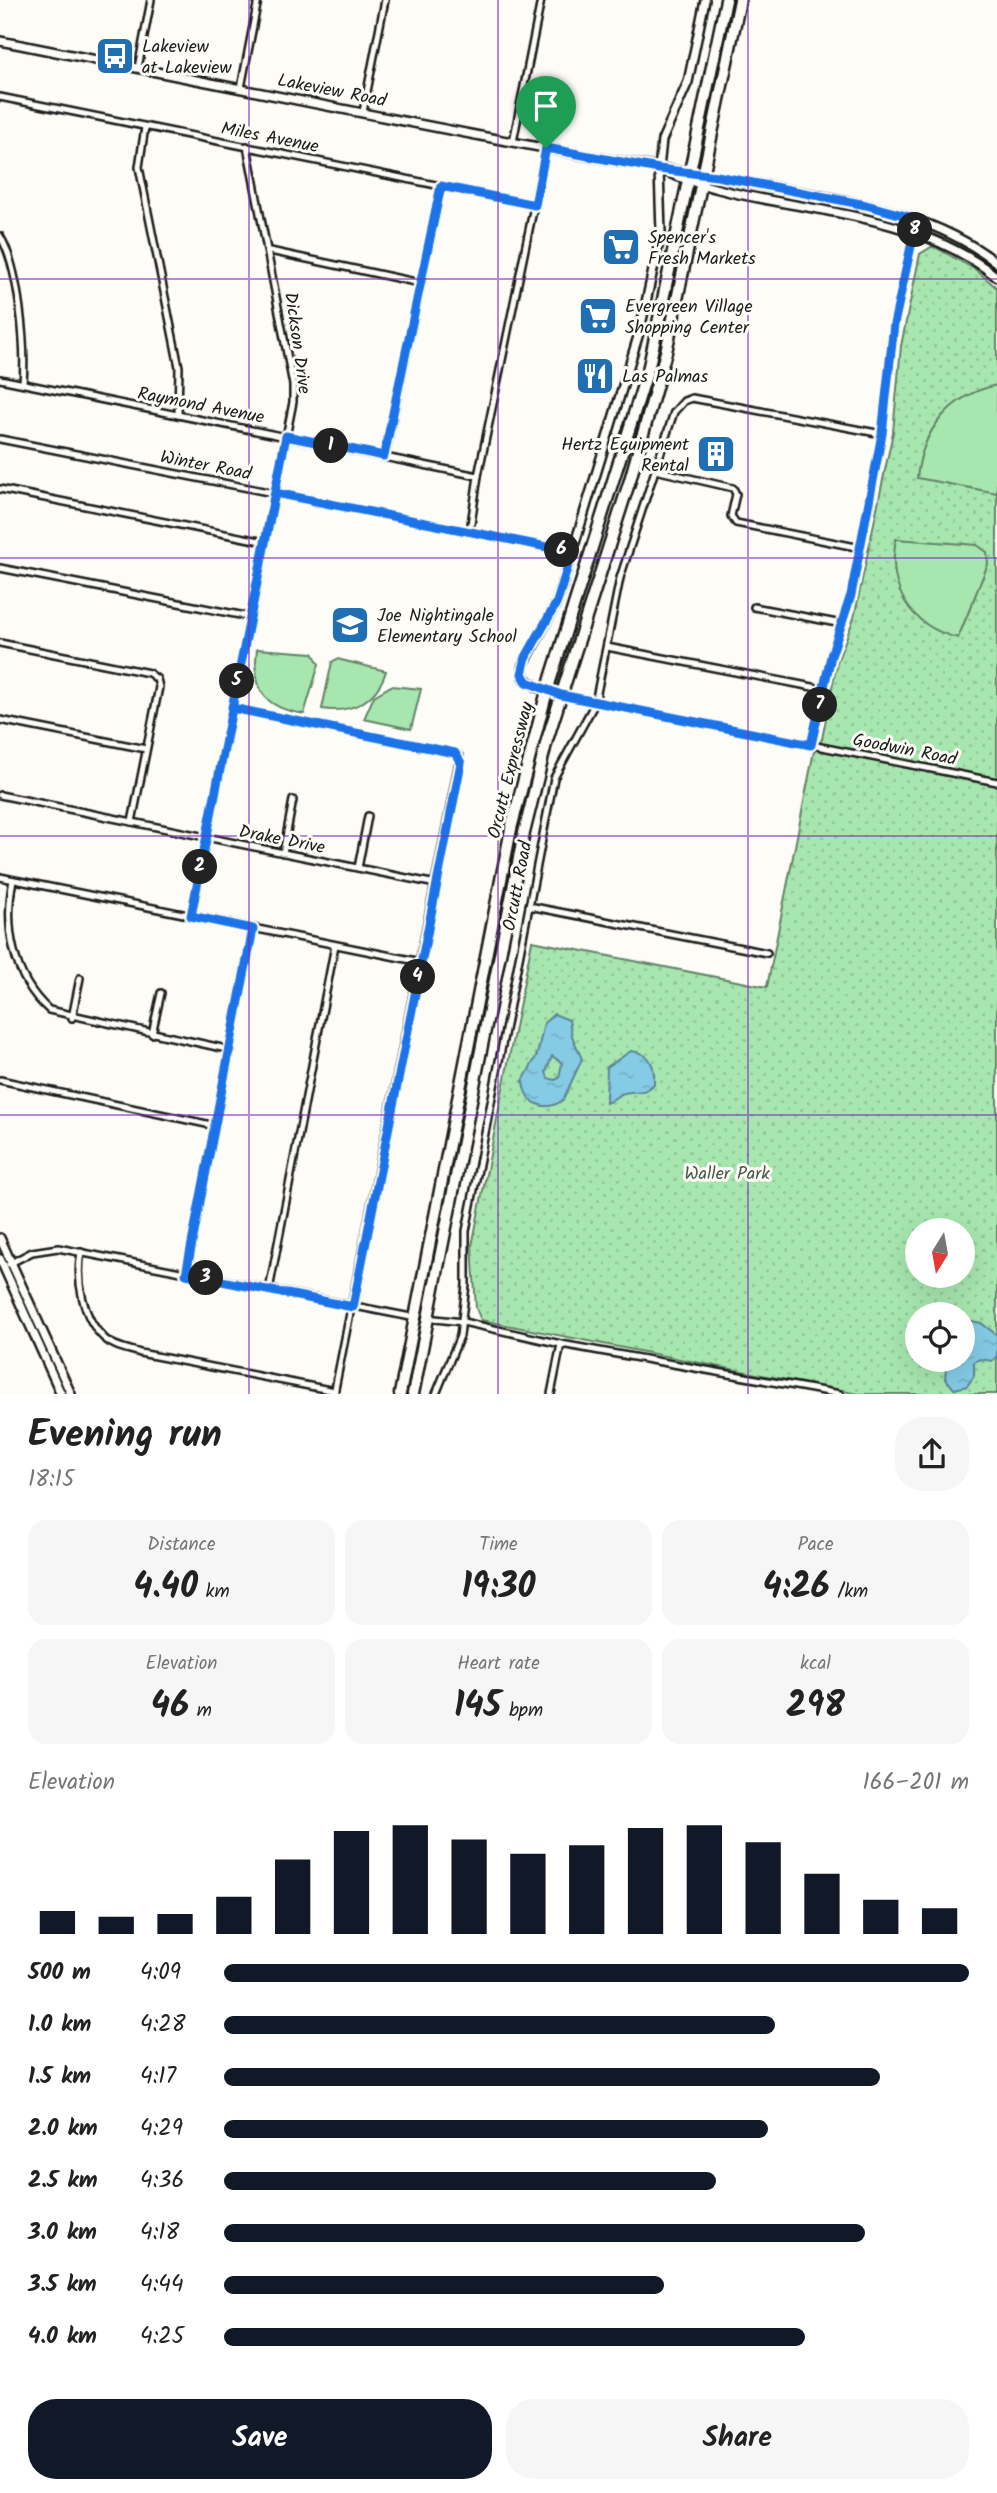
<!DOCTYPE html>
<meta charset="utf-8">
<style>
:root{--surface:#fff;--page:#f6f6f6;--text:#222;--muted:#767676;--accent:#111827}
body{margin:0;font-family:Kalam,sans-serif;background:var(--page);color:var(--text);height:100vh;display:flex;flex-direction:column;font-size:26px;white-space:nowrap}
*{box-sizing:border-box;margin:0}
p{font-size:23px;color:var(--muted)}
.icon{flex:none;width:38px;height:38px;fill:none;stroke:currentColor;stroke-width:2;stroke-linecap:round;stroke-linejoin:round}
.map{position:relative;height:1394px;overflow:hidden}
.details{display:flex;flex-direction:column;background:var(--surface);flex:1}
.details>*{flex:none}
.needle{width:46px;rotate:191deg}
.controls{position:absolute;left:905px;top:1218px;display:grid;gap:14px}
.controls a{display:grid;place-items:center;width:70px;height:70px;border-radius:50%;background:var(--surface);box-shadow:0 7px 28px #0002;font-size:35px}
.pin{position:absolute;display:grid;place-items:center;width:60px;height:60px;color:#fff;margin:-72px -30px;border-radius:50% 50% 50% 0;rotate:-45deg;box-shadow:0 0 7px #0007}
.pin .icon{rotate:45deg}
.km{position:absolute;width:35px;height:35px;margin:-18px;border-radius:50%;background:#222;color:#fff;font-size:19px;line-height:35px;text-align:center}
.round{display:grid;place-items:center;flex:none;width:74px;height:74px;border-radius:28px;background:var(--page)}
.head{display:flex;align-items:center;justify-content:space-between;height:119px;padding:0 28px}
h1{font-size:38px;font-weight:800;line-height:52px}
.metrics{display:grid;grid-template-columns:repeat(3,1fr);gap:10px;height:119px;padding:7px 28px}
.metrics div{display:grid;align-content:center;border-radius:18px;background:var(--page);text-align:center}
.metrics b{font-size:35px;font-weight:800}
.metrics small{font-size:19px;font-weight:400}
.metrics p{font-size:19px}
.chart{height:196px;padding:14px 28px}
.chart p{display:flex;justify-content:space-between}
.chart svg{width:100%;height:126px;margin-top:7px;stroke:var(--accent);stroke-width:6}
.action{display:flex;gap:14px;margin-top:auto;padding:14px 28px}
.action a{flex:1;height:80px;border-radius:28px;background:var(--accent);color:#fff;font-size:28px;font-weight:800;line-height:80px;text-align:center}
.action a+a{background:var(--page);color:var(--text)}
ul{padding:0 28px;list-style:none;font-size:23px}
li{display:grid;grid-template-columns:112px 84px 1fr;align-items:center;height:52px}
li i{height:18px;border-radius:9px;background:var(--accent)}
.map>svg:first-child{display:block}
.park{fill:url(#park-dots);stroke:#628266;stroke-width:2;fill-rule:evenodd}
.pitch{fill:#a7e7af;stroke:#628266;stroke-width:2}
.water{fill:url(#water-ripples);stroke:#5b8595;stroke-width:2;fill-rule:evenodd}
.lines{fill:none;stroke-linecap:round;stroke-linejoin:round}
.street-casing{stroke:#1c1c1c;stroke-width:10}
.secondary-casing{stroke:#1c1c1c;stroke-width:12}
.highway-casing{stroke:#1c1c1c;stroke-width:15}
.street{stroke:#fdfcf7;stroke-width:5}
.secondary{stroke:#fdfcf7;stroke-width:7}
.highway{stroke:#fdfcf7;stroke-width:10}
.route-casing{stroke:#fff;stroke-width:14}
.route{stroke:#1a73e8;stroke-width:9}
.grid{fill:none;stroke:#7b2cbf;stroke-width:2;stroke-opacity:0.55}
.labels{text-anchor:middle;stroke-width:6;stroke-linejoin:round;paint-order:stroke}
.poi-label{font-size:18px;fill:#1c1c1c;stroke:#fdfcf7;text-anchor:start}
.street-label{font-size:18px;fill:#1c1c1c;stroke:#fdfcf7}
.park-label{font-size:18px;fill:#465948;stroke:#fdfcf7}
</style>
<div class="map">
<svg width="997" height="1394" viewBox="0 0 997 1394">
<defs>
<pattern id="park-dots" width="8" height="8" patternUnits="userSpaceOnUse" patternTransform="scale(1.75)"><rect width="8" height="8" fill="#a7e7af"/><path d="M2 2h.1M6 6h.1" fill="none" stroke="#8fc696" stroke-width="1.8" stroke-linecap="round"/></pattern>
<pattern id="water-ripples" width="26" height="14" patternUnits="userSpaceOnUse" patternTransform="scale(1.75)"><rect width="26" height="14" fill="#85cbe6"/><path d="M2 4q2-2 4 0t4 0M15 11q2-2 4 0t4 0" fill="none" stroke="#72aec5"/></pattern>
</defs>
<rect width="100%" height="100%" fill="#fdfcf7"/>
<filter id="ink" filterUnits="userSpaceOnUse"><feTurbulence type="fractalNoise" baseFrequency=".0143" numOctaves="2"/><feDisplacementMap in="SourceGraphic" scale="14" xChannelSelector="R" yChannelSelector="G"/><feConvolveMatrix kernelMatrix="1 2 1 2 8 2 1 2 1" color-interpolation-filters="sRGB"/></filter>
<g filter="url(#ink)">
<path class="park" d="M933,246L976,270L997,288V1394H858L481,1320L476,1308L472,1246L532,941L767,987L814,751L822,739L837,662L854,618L893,432L901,346L920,254ZM917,1230H962V1276H917ZM917,1314H962V1360H917Z"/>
<g class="pitch">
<path d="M997,385V493L917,478C922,430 950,395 997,385Z"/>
<path d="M896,539L977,545L987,552L988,564L958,638C909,626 887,587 896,539Z"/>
<path d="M257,649L313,653L319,664L304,714C263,708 252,689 257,649Z"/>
<path d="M337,659L386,671C377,700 352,714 322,709L332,662Z"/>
<polygon points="391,686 421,689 411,729 364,719 374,696"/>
</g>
<g class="water">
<path d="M554,1014L569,1020L572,1036L582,1059L563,1100C545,1113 525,1104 523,1081L537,1055L544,1023ZM552,1056L562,1063L559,1078L555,1080L548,1078L546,1072Z"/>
<path d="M631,1051C651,1053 655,1065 654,1084C643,1096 634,1089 621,1094C615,1097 612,1101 606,1103L607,1067Z"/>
<polygon points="963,1319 981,1323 997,1335 997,1356 992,1361 980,1359 974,1362 974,1376 967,1386 954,1389 945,1378 947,1360 962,1360"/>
</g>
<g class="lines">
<g class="street-casing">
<g id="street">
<polyline points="138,68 151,0"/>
<polyline points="241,88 258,0"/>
<polyline points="0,97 535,205"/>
<polyline points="363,112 385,0"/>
<polyline points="145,127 139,167 179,367 178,415"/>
<polyline points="513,142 541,0"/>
<path d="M0,236C19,267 26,346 23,383"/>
<polyline points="270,251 420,283"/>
<polyline points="0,379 478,476"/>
<polyline points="0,439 572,552"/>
<polyline points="385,456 441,186"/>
<polyline points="655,470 733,488 736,494 731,516 736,523 861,548"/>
<polyline points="0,489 265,542"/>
<polyline points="470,531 478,476 546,148"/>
<polyline points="0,568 250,617"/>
<polyline points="754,607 842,624"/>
<polyline points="0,643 149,673 157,679 159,687 132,822"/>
<polyline points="607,647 823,689"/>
<polyline points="561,695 997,782"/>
<polyline points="232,708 455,753 460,757 334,1394"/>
<polyline points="0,720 146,749"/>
<polyline points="811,745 831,655 851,595 882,434 894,324 917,219"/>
<polyline points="0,795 436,884"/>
<polyline points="283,853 293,800"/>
<polyline points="358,868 368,816"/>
<polyline points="0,877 421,962"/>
<path d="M13,880C4,926 12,977 49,1010L231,1050"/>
<polyline points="529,906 767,953"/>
<polyline points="191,916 293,402 293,385 247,146"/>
<polyline points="72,1018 80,978"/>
<polyline points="152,1034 161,993"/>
<polyline points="0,1080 216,1126"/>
<path d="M81,1252C76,1280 82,1318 105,1339C114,1347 128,1349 140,1353L335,1391"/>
<polyline points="9,1264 32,1252 58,1248 416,1318"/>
<polyline points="186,1274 253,929"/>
<polyline points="269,1290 335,945"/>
<polyline points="426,1318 463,1322 561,1344 840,1394"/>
<polyline points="436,1394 460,1336 466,1285 466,1231 554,778 595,703 620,578 674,412 684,401 692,398 882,434"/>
<polyline points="551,1394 561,1344"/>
</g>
</g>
<g class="secondary-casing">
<g id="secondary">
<path d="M0,41C190,78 380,118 571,153C647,167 724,177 800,192C870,205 940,218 997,263"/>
<path d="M666,172C773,216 902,201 997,277"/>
<polyline points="561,695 537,687 523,677 523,666 557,602 640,330 661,233 659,169 662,140 688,82 705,0"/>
<polyline points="0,1238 71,1394"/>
<polyline points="0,1259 61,1394"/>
</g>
</g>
<g class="highway-casing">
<g id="highway">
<polyline points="400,1394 511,829 547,691 649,366 726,0"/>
<polyline points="413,1394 524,833 547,740 630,480 666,352 740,0"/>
</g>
</g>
<use href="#street" class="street"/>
<use href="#secondary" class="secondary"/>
<use href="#highway" class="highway"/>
</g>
</g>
<g class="lines" filter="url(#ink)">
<g class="route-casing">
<polyline id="route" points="546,148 535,205 441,186 384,456 286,436 191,916 253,929 186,1274 353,1307 461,763 455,753 232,708 275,493 572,552 557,602 526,657 522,674 527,682 561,695 811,745 831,656 851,595 882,434 894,324 917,219 866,205 717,176 659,169 546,148"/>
</g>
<use href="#route" class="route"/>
</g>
<path class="grid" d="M249,0V1394M498,0V1394M748,0V1394M0,279H997M0,558H997M0,836H997M0,1115H997"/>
<defs>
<g id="bus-square" transform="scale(2.0125)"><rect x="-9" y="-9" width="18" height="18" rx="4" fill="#1f6fb2" stroke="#fdfcf7"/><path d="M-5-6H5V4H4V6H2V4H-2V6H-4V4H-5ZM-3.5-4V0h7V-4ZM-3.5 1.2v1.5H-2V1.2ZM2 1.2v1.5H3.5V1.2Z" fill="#fff"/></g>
<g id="supermarket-square" transform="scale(2.0125)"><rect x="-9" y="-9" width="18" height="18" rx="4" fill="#1f6fb2" stroke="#fdfcf7"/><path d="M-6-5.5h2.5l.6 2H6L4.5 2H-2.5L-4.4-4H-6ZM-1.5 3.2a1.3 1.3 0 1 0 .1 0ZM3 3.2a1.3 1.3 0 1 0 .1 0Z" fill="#fff"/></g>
<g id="restaurant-square" transform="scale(2.0125)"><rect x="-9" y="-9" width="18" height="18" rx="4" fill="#1f6fb2" stroke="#fdfcf7"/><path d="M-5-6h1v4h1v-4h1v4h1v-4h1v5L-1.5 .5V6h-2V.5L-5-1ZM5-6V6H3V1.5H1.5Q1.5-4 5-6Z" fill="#fff"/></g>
<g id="building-square" transform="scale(2.0125)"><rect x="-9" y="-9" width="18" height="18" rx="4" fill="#1f6fb2" stroke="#fdfcf7"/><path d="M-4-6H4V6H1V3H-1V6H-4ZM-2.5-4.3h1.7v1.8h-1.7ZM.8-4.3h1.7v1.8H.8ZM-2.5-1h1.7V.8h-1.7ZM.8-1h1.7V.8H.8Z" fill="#fff"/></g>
<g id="school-square" transform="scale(2.0125)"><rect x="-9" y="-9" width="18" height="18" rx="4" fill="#1f6fb2" stroke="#fdfcf7"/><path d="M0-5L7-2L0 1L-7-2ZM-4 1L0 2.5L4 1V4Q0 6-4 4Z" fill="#fff"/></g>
</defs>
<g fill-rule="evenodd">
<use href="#bus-square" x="115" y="56"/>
<use href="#supermarket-square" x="621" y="247"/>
<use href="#supermarket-square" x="598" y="316"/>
<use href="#restaurant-square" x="595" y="376"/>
<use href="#building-square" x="716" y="454"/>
<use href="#school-square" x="350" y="625"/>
</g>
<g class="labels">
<g class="poi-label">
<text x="142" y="52">Lakeview<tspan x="142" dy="21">at Lakeview</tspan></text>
<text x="648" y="243">Spencer's<tspan x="648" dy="21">Fresh Markets</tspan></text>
<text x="625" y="312">Evergreen Village<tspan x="625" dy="21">Shopping Center</tspan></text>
<text x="622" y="382">Las Palmas</text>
<text x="689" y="450" text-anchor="end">Hertz Equipment<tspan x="689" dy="21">Rental</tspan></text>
<text x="377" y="621">Joe Nightingale<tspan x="377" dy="21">Elementary School</tspan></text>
</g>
<g class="street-label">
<text transform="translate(332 90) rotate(11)" y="6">Lakeview Road</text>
<text transform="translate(270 137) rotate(11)" y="6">Miles Avenue</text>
<text transform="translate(298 343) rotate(82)" y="6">Dickson Drive</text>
<text transform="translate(201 405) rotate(11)" y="6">Raymond Avenue</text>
<text transform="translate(206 465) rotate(11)" y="6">Winter Road</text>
<text transform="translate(905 749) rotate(11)" y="6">Goodwin Road</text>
<text transform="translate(510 770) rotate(-76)" y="6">Orcutt Expressway</text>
<text transform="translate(282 839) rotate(11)" y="6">Drake Drive</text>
<text transform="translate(517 886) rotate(-79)" y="6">Orcutt Road</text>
</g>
<g class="park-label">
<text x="727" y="1179">Waller Park</text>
</g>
</g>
</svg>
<div class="controls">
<a><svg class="needle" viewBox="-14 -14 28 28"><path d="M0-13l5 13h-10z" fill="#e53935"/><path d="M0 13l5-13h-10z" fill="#767676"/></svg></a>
<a><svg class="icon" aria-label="locate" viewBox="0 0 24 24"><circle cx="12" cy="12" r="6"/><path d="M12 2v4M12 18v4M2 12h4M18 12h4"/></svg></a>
</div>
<div class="pin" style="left:546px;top:148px;background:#1e9e55"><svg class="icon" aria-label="arrive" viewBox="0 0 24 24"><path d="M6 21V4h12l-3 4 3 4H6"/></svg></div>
<b class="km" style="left:331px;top:446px">1</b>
<b class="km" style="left:200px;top:867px">2</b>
<b class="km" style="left:206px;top:1278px">3</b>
<b class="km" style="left:418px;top:977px">4</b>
<b class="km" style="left:237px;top:681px">5</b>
<b class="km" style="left:562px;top:550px">6</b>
<b class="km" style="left:820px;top:705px">7</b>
<b class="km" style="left:915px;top:230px">8</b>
</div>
<section class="details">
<div class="head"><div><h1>Evening run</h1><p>18:15</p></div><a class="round"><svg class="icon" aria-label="share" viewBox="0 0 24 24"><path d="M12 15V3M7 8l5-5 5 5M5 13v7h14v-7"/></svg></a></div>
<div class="metrics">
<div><p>Distance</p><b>4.40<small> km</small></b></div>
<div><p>Time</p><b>19:30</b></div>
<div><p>Pace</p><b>4:26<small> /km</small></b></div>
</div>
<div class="metrics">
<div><p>Elevation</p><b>46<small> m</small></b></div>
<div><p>Heart rate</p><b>145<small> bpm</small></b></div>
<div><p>kcal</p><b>298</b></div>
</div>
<div class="chart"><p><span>Elevation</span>166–201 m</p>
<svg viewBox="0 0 160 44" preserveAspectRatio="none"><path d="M5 44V36M15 44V38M25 44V37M35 44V31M45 44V18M55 44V8M65 44V6M75 44V11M85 44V16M95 44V13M105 44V7M115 44V6M125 44V12M135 44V23M145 44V32M155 44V35"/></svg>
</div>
<ul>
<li><b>500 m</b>4:09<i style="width:100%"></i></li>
<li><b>1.0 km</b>4:28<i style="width:74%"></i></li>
<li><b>1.5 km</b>4:17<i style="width:88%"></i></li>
<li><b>2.0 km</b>4:29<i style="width:73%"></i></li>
<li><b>2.5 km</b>4:36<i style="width:66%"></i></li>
<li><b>3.0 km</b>4:18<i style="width:86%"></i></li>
<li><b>3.5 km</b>4:44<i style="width:59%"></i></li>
<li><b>4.0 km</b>4:25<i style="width:78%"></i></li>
</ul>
<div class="action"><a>Save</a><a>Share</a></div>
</section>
